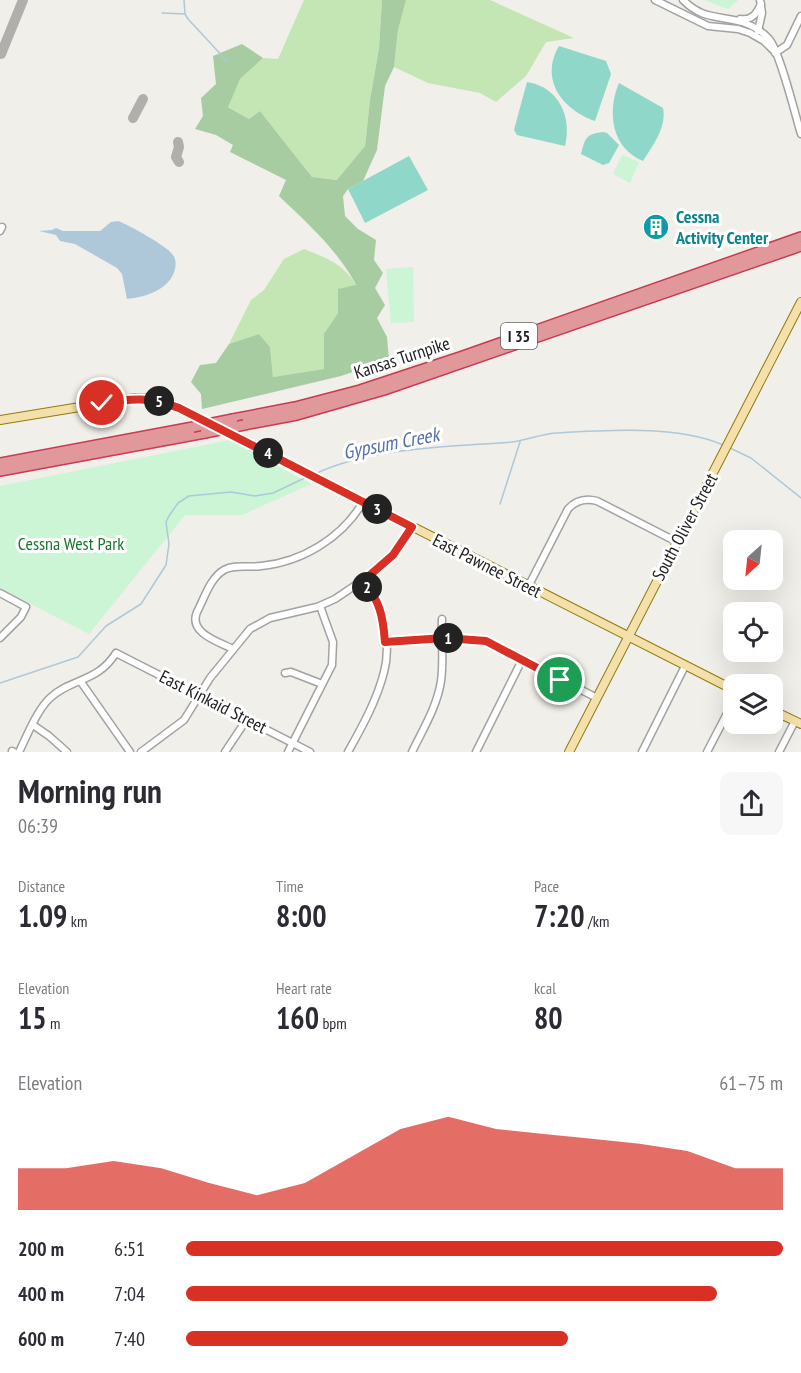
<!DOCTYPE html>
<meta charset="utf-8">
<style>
:root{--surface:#fff;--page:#f7f7f7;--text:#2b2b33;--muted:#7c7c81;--accent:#d93025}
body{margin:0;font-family:"PT Sans Narrow",sans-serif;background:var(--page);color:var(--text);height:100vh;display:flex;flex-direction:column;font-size:22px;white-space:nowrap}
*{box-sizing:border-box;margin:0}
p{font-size:20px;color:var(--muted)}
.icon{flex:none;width:33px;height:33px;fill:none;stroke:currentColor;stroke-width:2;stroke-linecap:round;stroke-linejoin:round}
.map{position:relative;height:752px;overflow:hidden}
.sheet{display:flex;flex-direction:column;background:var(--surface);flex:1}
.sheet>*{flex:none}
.needle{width:39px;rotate:207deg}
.controls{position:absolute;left:723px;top:530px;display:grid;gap:12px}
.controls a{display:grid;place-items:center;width:60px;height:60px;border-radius:12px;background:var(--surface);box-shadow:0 6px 24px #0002;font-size:30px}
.pin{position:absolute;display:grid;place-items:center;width:51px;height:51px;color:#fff;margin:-26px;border:3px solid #fff;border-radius:50%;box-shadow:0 2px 6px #0007}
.km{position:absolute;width:30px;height:30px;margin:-15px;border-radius:50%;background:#222;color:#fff;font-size:16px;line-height:30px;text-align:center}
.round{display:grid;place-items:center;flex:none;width:63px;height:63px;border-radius:12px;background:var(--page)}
.headline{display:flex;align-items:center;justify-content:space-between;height:102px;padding:0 18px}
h1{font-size:33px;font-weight:700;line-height:45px}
.metrics{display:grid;grid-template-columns:repeat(3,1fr);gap:9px;height:102px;padding:6px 18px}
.metrics div{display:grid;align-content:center}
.metrics b{font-size:30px;font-weight:700}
.metrics small{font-size:16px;font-weight:400}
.metrics p{font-size:16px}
.chart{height:168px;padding:12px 18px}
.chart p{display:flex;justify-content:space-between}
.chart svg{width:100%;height:108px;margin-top:6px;fill:var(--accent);opacity:.7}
ul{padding:0 18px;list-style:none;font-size:20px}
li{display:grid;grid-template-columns:96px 72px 1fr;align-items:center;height:45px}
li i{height:15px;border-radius:8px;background:var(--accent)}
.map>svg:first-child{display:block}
.grass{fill:#c4e5b4}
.forest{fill:#a7cca1}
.park{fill:#cbf5d5}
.pitch{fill:#8fd7c8}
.water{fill:#aec8d9}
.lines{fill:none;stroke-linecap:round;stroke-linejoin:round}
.stream{stroke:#aec8d9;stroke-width:1.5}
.taxiway{stroke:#b0afac;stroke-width:10}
.minor-casing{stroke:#a2a2a2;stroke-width:9}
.major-casing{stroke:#8f7b0f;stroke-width:10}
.highway-casing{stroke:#cb3952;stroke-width:12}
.minor{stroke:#fff;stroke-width:6}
.major{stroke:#f4e0aa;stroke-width:8}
.highway{stroke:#e0989a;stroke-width:9}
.highway-bridge-casing{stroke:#cb3952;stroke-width:12;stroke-linecap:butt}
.highway-bridge{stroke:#e0989a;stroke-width:9}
.route-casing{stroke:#fff;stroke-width:12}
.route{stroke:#d93025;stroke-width:8}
.labels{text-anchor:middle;stroke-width:6;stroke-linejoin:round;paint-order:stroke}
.shield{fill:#fff;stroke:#646464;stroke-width:1.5}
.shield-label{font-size:16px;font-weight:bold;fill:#212121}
.culture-label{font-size:18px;font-weight:bold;fill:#0d838f;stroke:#fff;text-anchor:start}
.street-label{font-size:18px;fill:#212121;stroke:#fff}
.park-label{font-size:18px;fill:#17772f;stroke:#fff}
.water-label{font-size:20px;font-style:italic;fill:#5571a9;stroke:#fff}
</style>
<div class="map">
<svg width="801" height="752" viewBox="0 0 801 752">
<rect width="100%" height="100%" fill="#f0efe9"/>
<g class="grass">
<polygon points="304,0 382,0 379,48 370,100 365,146 338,180 312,177 260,111 249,119 227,106 240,79 263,58 278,59"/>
<polygon points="406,0 490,0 574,38 546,42 526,76 496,102 480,93 428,83 394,67 398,30"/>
<path d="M304,249C326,258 345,264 356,286L339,289L338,313L325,334V369L273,377L270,347L259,334L229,344L251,300L264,290L284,259Z"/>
</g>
<path class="forest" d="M382,0H406L398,30L394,67L385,86L377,150L363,181L348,189L343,196L345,216L358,229L376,240L374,260L383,273L375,288L385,305L377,318L387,337L389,360L341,376L202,409L201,394L191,382L200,365L216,363L229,344L259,334L270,347L273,377L324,369V334L338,313V289L356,285C338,250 307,223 279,196L286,180L230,152L233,145L216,135L195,129L203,116L201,98L216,84L213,56L242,44L263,58L240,79L228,107L249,119L260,111L312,177L337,180L365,146L370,100L379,48Z"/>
<g class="park">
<polygon points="704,0 738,0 728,9"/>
<polygon points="622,155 639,162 630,183 613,174"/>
<polygon points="413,267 414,322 391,323 386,269"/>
<polygon points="230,440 311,484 242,515 185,515 89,634 0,588 0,486"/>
</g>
<g class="pitch">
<path d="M559,46L606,61L611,74L595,121C563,110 539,80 559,46Z"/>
<path d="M527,82C559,87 572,117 565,146L517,135L514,130Z"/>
<path d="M619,83L663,108C667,127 653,145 643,161C611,148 607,111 619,83Z"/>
<path d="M603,132L607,133L619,145L609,163L603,165L581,154C585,138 586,134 603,132Z"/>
<polygon points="409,156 428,190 365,223 348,189"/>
</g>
<path class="water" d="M118,221C129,225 167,246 173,255C176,259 176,264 175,269C170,290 145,297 127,299L122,274L117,268L75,244L60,241L56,235L39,231L52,230L56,228L63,231H100L111,222Z"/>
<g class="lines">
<g class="stream">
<polyline points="184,0 185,14 188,19 227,61"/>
<polyline points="162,13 185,14"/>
<polyline points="730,448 751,458 801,498"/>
<path d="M315,474C372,447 449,447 512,442C527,440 541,434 556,433C604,430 680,425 723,445"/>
<polyline points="500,504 520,442"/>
<polyline points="0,683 78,657 106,626 141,604 166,565 169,544 166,522 169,516 178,503 189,496 231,492 255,496 273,493 307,477"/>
</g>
<g class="taxiway">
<polyline points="1,54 23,0"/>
<polyline points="133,118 143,99"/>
<polyline points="178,142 179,147 176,157 179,162"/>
</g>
<g class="minor-casing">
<g id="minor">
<polyline points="655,0 708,26 738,29 750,33 764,41 773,50"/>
<path d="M683,0C703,20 717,15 742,22C751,25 762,31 769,39C780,52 795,114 801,134"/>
<path d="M740,19C752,21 757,13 761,4"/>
<polyline points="758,31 762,13 760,0"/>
<polyline points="775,53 787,45 801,16"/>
<polyline points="0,231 2,227"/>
<path d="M528,587L568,509C576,500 586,498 597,501L677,542"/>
<polyline points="0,593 26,607 21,617 0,638"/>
<polyline points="385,642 445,638 486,641 597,698"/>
<path d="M233,649C219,642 188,633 197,612C204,599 210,578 224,570C235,564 249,568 261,566C302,562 342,538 363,502"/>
<polyline points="285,673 291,672 322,684"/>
<polyline points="81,682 130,752"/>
<polyline points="33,725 49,736 67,752"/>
<polyline points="12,751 14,752"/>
<path d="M19,752C27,736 37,710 50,698C71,678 97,683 116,653L310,752"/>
<polyline points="141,752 184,720 210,678 250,629 270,618 317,607 335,599 369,576 393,555 412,527"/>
<polyline points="225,752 247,719"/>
<polyline points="288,752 332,665 333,642 320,606"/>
<path d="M348,752C362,727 377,700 384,672C392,643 382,603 363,581"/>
<path d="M412,752C423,729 437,707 441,681C444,660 441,640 442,619"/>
<polyline points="476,752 522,660"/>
<polyline points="642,752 685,666"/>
<polyline points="707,752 734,700"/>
<polyline points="779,752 795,721"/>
</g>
</g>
<g class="major-casing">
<g id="major">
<polyline points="0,420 135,398 152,399 171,404 734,690"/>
<polyline points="772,710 801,724"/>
<polyline points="569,752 801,302"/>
</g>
</g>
<g class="highway-casing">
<g id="highway">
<polyline points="233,419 295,407 360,390 460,357 801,237"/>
<polyline points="244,425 297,415 384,390 801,246"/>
<polyline points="0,463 193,427"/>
<polyline points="0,471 205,433"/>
</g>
</g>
<use href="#minor" class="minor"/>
<use href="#major" class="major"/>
<use href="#highway" class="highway"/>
<g class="highway-bridge-casing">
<g id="highway-bridge">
<polyline points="193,427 233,419"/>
<polyline points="205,433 244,425"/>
</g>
</g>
<use href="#highway-bridge" class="highway-bridge"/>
</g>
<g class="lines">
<g class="route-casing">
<path id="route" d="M102,403C133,398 150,397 179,408L412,527L393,555L363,581C380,601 383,616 385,642L445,638L486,641L560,680"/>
</g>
<use href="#route" class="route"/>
</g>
<defs>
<g id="building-disc" transform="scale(1.35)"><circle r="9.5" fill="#0f9aa8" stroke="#fff"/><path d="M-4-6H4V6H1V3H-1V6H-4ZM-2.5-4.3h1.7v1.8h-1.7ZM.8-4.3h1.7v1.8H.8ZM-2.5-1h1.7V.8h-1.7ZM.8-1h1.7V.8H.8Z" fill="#fff"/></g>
</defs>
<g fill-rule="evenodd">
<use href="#building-disc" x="656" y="227"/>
</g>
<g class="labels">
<rect class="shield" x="501" y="323" width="36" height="26" rx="4.5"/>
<g class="shield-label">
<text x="519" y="342">I 35</text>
</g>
<g class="culture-label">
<text x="676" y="223">Cessna<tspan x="676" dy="21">Activity Center</tspan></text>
</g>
<g class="street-label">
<text transform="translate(402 358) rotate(-18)" y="6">Kansas Turnpike</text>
<text transform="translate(685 527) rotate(-62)" y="6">South Oliver Street</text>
<text transform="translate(487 566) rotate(27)" y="6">East Pawnee Street</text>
<text transform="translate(213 702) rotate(27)" y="6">East Kinkaid Street</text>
</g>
<g class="park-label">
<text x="71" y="550">Cessna West Park</text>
</g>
<g class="water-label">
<text transform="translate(391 443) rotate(-11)" y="7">Gypsum Creek</text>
</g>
</g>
</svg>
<div class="controls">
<a><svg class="needle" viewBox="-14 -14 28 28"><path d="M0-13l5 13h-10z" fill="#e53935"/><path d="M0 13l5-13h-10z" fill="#7c7c81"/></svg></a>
<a><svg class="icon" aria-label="locate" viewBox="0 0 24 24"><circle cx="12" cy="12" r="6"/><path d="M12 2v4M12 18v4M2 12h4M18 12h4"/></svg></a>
<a><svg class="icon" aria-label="layers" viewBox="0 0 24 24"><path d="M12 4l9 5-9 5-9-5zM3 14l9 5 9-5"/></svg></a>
</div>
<div class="pin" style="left:560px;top:680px;background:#1e9e55"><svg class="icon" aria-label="arrive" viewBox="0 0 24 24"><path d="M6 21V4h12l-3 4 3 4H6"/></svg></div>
<div class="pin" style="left:102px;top:403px;background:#d93025"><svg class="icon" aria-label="check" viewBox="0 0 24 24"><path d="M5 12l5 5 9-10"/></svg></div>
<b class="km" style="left:448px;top:638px">1</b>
<b class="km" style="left:367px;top:587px">2</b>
<b class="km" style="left:377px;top:509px">3</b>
<b class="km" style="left:268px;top:453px">4</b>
<b class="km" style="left:159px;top:401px">5</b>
</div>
<section class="sheet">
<div class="headline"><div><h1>Morning run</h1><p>06:39</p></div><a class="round"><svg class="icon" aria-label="share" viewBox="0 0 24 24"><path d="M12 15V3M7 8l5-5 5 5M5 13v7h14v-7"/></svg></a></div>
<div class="metrics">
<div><p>Distance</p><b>1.09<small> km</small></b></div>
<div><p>Time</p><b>8:00</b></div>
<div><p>Pace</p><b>7:20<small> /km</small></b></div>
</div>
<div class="metrics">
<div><p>Elevation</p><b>15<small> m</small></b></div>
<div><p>Heart rate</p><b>160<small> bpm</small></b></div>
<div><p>kcal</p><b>80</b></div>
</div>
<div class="chart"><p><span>Elevation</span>61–75 m</p>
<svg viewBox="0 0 160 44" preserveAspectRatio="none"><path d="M0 44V27L10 27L20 24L30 27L40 33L50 38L60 33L70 22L80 11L90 6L100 11L110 13L120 15L130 17L140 20L150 27L160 27V44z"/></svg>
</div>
<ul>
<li><b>200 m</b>6:51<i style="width:100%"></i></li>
<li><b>400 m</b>7:04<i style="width:89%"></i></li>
<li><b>600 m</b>7:40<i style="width:64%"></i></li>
</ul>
</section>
